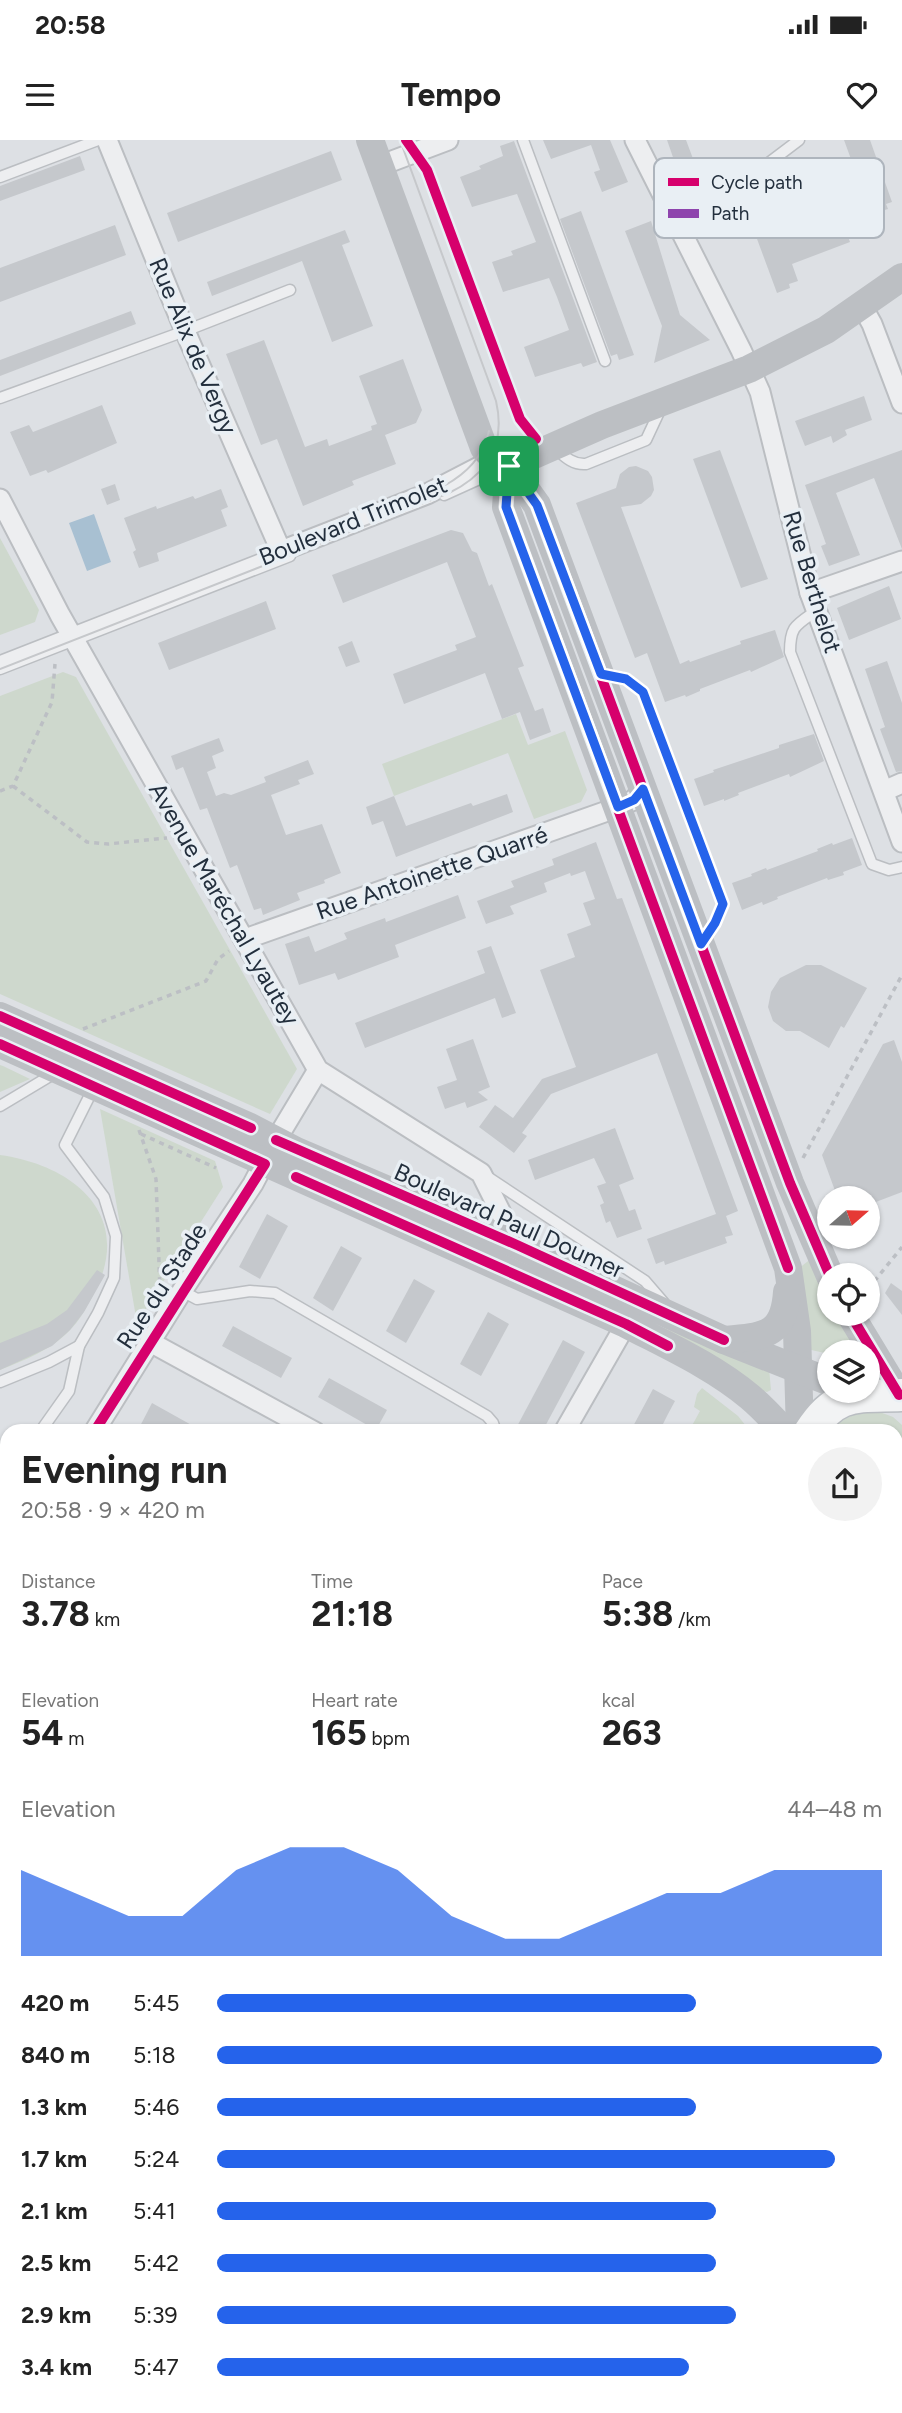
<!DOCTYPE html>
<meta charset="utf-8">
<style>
:root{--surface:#fff;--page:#f2f2f2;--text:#222;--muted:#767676;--accent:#2563eb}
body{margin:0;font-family:Figtree,sans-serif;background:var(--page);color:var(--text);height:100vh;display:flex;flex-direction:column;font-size:26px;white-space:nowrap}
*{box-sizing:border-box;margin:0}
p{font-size:23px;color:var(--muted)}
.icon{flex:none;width:38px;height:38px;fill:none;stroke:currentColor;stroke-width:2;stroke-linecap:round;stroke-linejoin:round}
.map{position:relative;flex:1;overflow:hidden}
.drawer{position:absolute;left:0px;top:1284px;width:903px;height:989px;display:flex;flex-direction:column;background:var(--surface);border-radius:21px 21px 0 0;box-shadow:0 2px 5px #0004}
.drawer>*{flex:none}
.needle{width:46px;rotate:70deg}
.buttons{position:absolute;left:817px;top:1046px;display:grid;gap:14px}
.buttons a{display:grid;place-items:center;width:63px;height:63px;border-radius:50%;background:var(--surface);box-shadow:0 2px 5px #0004;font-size:35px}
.pin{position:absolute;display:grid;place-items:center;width:60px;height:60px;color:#fff;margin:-30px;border-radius:14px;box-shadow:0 4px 10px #0006}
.round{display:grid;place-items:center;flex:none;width:74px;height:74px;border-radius:37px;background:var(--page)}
.overview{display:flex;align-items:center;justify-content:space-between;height:119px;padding:0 21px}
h1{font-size:38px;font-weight:700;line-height:52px}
.figures{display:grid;grid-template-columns:repeat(3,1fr);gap:10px;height:119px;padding:7px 21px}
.figures div{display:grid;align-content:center}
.figures b{font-size:35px;font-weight:700}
.figures small{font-size:19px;font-weight:400}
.figures p{font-size:19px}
.chart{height:196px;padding:14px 21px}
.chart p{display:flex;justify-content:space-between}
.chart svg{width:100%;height:126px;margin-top:7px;fill:var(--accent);opacity:.7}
ul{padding:0 21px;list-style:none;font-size:23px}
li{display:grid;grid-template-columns:112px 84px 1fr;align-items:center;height:52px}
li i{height:18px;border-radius:9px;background:var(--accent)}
.status{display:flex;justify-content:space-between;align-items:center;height:49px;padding:0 35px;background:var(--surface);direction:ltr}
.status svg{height:19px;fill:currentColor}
header{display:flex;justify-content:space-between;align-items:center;height:91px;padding:0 21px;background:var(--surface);font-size:32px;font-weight:700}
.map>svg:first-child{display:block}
.built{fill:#cad0d8}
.green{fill:#ced8cd}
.water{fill:#a8c0d2}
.building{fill:#c5c8cc}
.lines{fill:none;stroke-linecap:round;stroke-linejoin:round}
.service-casing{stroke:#bbbec2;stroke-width:13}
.pedestrian-casing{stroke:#bbbec2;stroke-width:18}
.minor-casing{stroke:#bbbec2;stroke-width:23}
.primary-casing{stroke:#b9bdc2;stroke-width:35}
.path{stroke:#bcbfc4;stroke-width:3.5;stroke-dasharray:5 5;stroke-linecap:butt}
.service{stroke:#edeef0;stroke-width:10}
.pedestrian{stroke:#edeef0;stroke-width:14}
.minor{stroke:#edeef0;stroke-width:19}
.secondary{stroke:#bcbfc3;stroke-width:28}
.primary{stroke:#f2f3f4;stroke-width:32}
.tram{stroke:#c6c8cb;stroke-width:2}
.quiet{stroke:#8e44ad;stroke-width:9;stroke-dasharray:18 9;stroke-linecap:butt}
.cycleway-casing{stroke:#e9eff4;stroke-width:15}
.cycleway{stroke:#d6006c;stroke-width:10}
.route-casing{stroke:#fff;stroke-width:14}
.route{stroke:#2563eb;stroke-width:9}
.labels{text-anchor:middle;stroke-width:7;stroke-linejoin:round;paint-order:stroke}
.street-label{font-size:24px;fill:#232f3d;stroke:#e9eff4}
.key{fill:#e9eff4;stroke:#aeb5bd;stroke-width:2}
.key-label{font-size:19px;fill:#232f3d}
</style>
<div class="status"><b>20:58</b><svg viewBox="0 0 49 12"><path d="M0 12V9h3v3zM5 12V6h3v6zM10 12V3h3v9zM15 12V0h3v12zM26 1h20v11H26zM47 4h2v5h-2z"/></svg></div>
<header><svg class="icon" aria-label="menu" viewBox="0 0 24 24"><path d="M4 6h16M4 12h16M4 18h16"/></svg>Tempo<svg class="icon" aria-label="heart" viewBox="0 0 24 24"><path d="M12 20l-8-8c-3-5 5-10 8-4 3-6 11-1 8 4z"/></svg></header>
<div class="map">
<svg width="902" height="2273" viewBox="0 0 902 2273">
<rect width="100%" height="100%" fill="#dde0e4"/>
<polygon class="built" points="902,1521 902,2273 600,2273 602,2266 896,2266 896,1537"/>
<g class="green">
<polygon points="0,398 39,470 35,482 0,495"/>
<polygon points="63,532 76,537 297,929 270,974 0,854 0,556"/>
<polygon points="516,574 528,605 565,591 587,650 581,662 534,679 508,613 394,656 382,624"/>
<polygon points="0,925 3,926 30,939 0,952"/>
<polygon points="100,969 215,1021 223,1047 137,1183"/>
<path d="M0,1015C78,1026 137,1079 91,1159C85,1170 79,1181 70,1190C51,1210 25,1220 0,1230Z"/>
<polygon points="812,1118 829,1154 830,1174 840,1174 859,1213 829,1214 807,1209 798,1129"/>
<polygon points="643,1180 769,1228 771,1250 767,1252 763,1251"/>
<polygon points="702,1248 738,1276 750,1291 689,1291 700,1271 694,1267 697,1254"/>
<path d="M877,1271L893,1277L902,1285V1417L896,1414V1292H830C844,1276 857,1272 877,1271Z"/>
<polygon points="896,1468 902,1469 902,1531 896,1528"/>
<polygon points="7,1559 7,2058 0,2061 0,1562"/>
</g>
<polygon class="water" points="94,374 111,422 87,431 69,383"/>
<g class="building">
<polygon points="543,0 610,0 628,42 602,52 594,32 600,30 591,5 551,19"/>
<polygon points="667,0 686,0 701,40 683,46"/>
<polygon points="844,0 870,0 892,62 886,64 888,69 871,74"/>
<polygon points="514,1 597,222 583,227 581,223 535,237 524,207 569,190 557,157 549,138 503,152 492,122 513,115 511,111 536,102 517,54 472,67 460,37 481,29 479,26 503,16 500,6"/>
<polygon points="331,11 342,40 178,102 167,73"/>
<polygon points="80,16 85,30 0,61 0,46"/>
<polygon points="818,19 850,102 792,124 798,141 789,144 790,148 777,153 743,61 756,56 758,60 790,46 785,32"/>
<polygon points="581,71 634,215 619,220 617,214 611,216 560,79"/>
<polygon points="651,81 680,175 710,200 654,223 662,186 625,91"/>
<polygon points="115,85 126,115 0,162 0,128"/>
<polygon points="345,90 350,102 342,105 373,186 332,202 302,121 212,156 207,142"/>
<polygon points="131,171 136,184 0,236 0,220"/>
<polygon points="264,200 305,307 327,299 329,306 372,290 371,286 377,284 359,236 403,219 422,270 416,283 385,295 396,324 352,341 354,345 303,366 277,299 261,305 226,214"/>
<polygon points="864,256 872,280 845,290 847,295 833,303 831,296 805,306 795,281"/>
<polygon points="102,265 117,303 48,333 46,330 30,336 10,292 29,285 33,292"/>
<polygon points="720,310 768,439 741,448 693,319"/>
<polygon points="902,310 902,409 874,338 836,353 860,415 829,426 821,406 826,404 805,345"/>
<polygon points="636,326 648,331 652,337 654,350 651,356 641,364 621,367 680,524 689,520 690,522 741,504 740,501 775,490 784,517 751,532 750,530 700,549 700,551 686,557 685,555 665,562 647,513 635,518 576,363 616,348 620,334 629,327"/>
<polygon points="115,344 120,360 107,365 101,349"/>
<polygon points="221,349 228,367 221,370 227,386 157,413 159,421 139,428 133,412 136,410 124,378 156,366 157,369 193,356 195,359"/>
<polygon points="451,390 463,393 472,411 477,413 489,446 492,444 524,526 518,528 535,571 543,568 551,592 530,600 520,572 502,579 485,533 404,564 393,534 457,510 455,505 476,497 447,422 343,463 332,435"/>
<polygon points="889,446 901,479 849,500 837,468"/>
<polygon points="266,461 276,489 169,530 158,503"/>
<polygon points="352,501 360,522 346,527 338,507"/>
<polygon points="887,521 902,563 902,631 896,632 880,589 885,587 865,529"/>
<polygon points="814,594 824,621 790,637 789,634 738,653 739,655 724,661 724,659 704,666 694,639 714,632 713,630 779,608 779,605"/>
<polygon points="219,598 224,611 212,616 216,628 207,632 216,656 224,653 231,655 266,642 264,637 308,620 314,634 298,640 300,644 271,655 286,695 322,684 341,733 324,740 325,743 297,753 300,760 263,775 261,768 254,770 237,725 230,728 207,668 200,670 183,627 176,630 171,616"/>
<polygon points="507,654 513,672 396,717 383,681 372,685 366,667 394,656 406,686 471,663 473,666"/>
<polygon points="852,698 862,725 843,732 844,735 828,740 827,738 777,757 778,759 763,765 762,762 742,770 732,743 752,736 751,734 766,728 767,730 818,711 817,709 832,703 833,705"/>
<polygon points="596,702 617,759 622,758 738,1071 726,1076 733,1095 725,1097 727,1103 665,1125 664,1121 656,1124 647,1099 716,1074 657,913 551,954 522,993 527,996 514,1013 479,987 495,965 513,978 542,939 576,927 540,830 575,817 567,794 591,785 583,763 595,759 585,731 571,736 570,733 544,743 547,752 510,766 514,774 486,784 477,761 514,747 511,741 554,725 552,719"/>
<polygon points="458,755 466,778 395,805 399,817 338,840 335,833 299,845 285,804 309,796 315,812 347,799 344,793 385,778 386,782"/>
<polygon points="491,806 516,873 502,878 495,858 365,908 355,883 485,833 477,811"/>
<polygon points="806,825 821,825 867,848 844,888 841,886 829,908 800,891 786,891 773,881 768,867 771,852 780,838"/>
<polygon points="473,899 490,947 478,952 488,960 467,968 465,962 445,969 437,947 457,940 446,909"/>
<polygon points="894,900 902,922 902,1052 868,1065 868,1059 838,1059 822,1015 883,904"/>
<polygon points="615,988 634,1039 619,1045 629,1071 635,1069 642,1089 617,1098 610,1081 606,1083 600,1065 604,1063 597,1046 606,1043 594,1018 535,1040 528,1020"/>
<polygon points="267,1074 288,1086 260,1139 239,1127"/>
<polygon points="341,1106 362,1118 333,1171 313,1158"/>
<polygon points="97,1130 105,1135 84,1172 70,1190 52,1206 0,1230 0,1203 47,1184 67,1170"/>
<polygon points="414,1139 435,1151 406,1203 386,1191"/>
<polygon points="891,1143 902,1151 902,1175 885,1153"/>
<polygon points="488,1172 509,1184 481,1236 460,1224"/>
<polygon points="233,1186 292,1218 281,1238 222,1206"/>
<polygon points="563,1200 585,1212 542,1292 514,1292"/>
<polygon points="329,1238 387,1270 376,1290 318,1257"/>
<polygon points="653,1249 675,1261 668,1274 659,1292 630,1292"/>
<polygon points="152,1263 204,1292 137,1292"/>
</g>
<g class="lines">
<g class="service-casing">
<g id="service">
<polyline points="523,0 605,221"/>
<polyline points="0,37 98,0"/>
<polyline points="680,90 799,0"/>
<polyline points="0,258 185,191 290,150"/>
<path d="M556,309C565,317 573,325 586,324L646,300L660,270"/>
<polyline points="444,355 497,331"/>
<path d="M816,471C796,485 790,486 790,512L872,724L889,730L902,727"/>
<polyline points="0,521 281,411"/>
<polyline points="0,529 290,416"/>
<polyline points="605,535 626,539 643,552 723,764 715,783 704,801"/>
<polyline points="0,966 55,933"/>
<polyline points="486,1036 645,1141 664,1163"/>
<polyline points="182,1151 197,1159 250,1151 275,1153 487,1276 493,1283 496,1292"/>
<polyline points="79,1206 98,1173 114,1138 116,1096 104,1057 65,1005 93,949"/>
<polyline points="0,1242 49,1222 79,1206 69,1251 40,1292"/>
<polyline points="0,1349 7,1339"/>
<polyline points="896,1894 902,1903"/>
<polyline points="839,2266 844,2273"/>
<polyline points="889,2266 894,2273"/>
<polyline points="638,2273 638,2270"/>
</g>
</g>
<g class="pedestrian-casing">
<polyline id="pedestrian" points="0,2071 7,2068"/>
</g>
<g class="minor-casing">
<g id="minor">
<polyline points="107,0 185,191 281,411 427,354 481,326 506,326"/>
<polyline points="635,0 741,210 760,252 810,453 902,702"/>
<polyline points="379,26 448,0"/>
<polyline points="862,166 872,184 902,263"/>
<polyline points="0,359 60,475 318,930 481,1033 517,1105"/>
<polyline points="810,453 902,421"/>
<polyline points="884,651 902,643"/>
<polyline points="245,799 610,670 634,660 643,649"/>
<polyline points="150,1202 315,1292"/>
<polyline points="94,1292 182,1151 253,1044 276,1000 318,930"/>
<polyline points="564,1292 626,1184"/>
<polyline points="0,1460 7,1449"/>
<polyline points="0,2266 7,2264"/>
</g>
</g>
<g class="primary-casing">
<g id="primary">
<path d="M810,1292C836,1250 859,1257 902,1255"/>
<polyline points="896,1432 902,1432"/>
<polyline points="280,2273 282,2266"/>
</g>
</g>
<g class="path">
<polyline points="13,646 87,702 108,704 167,698"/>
<polyline points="0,651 13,646 52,562 55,524"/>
<polyline points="83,889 206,841 218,819 229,811"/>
<polyline points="139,990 156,1039 160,1151"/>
<polyline points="141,994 216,1028"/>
<polyline points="803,1018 902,835"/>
<polyline points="868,1149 902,1107"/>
<polyline points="896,1485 902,1489"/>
<polyline points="0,1637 7,1636"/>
<polyline points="0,1767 7,1768"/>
<polyline points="0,1828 7,1826"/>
<polyline points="0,1889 7,1892"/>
<polyline points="0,1952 7,1949"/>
<polyline points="0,2176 7,2200"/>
</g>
<use href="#service" class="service"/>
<use href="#pedestrian" class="pedestrian"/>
<use href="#minor" class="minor"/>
<g class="secondary">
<polyline points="370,0 484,308 492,316 509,326 537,365 790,1043 830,1136"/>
<polyline points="509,326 506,367 788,1128 797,1191 800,1292"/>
<polyline points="509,326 602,285 749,229 826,190 902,137"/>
<polyline points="0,876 248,986 296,1011 517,1105 724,1200 830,1242"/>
<path d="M0,904L626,1184C668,1206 713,1226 750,1257C762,1267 774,1280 785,1292"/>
<polyline points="850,1174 899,1255"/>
<path d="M724,1200C762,1196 784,1198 787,1152"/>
</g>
<use href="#primary" class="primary"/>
<g class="tram">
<path d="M444,346C467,333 483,317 489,291"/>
<path d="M0,529L449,353C488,334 506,304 496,261L400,0"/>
</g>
<polyline class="quiet" points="0,2071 7,2068"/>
<g class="cycleway-casing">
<g id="cycleway">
<polyline points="406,0 427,30 520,279 536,299"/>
<polyline points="509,326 537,365 790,1043 830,1136"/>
<polyline points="509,326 506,367 788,1128"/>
<polyline points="0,876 251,988"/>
<polyline points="0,904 265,1024 94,1292"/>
<polyline points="276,1000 517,1105 724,1200"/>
<polyline points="296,1037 626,1184 668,1206"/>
<polyline points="850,1174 899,1255"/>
</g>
</g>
<use href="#cycleway" class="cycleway"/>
</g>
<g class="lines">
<g class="route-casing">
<polygon id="route" points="509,326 537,365 601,534 626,539 643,552 723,764 715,783 701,804 643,649 634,660 618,667 506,367"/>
</g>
<use href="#route" class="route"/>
</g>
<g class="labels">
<g class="street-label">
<text transform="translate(193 206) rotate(67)" y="8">Rue Alix de Vergy</text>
<text transform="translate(353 381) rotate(-22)" y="8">Boulevard Trimolet</text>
<text transform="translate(812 442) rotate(73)" y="8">Rue Berthelot</text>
<text transform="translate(432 733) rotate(-19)" y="8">Rue Antoinette Quarré</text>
<text transform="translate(224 764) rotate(60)" y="8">Avenue Maréchal Lyautey</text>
<text transform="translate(509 1081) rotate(24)" y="8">Boulevard Paul Doumer</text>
<text transform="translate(162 1146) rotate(-57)" y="8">Rue du Stade</text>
</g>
</g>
<rect x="654" y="18" width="230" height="80" rx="10" class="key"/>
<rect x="668" y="38" width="31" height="8" fill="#d6006c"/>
<rect x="668" y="69" width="31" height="9" fill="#8e44ad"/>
<g class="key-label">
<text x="711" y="49">Cycle path</text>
<text x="711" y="80">Path</text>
</g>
</svg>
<div class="buttons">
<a><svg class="needle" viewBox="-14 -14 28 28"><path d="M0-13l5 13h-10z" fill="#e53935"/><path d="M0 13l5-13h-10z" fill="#767676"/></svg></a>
<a><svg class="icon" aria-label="locate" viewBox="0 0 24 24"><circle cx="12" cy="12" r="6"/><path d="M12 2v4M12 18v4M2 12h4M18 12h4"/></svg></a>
<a><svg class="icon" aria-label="layers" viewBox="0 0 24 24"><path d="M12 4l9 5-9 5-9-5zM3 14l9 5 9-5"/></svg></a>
</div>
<div class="pin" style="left:509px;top:326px;background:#1e9e55"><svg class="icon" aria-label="arrive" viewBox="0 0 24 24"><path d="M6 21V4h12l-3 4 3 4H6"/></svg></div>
<section class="drawer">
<div class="overview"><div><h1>Evening run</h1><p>20:58 · 9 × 420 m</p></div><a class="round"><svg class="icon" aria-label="share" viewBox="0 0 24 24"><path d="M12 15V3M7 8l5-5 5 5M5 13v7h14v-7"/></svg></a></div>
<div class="figures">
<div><p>Distance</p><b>3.78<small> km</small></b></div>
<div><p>Time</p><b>21:18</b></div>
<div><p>Pace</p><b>5:38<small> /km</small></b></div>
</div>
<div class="figures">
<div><p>Elevation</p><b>54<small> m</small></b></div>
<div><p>Heart rate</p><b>165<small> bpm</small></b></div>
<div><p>kcal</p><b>263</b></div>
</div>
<div class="chart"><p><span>Elevation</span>44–48 m</p>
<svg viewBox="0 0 160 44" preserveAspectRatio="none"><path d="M0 44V14L10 22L20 30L30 30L40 14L50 6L60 6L70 14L80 30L90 38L100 38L110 30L120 22L130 22L140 14L150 14L160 14V44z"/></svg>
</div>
<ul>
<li><b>420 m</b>5:45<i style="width:72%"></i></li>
<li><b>840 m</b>5:18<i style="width:100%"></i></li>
<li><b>1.3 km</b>5:46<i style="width:72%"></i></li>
<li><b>1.7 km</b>5:24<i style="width:93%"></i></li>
<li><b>2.1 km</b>5:41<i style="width:75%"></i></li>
<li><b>2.5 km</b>5:42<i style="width:75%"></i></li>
<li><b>2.9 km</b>5:39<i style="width:78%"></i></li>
<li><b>3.4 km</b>5:47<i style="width:71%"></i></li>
</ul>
</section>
</div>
